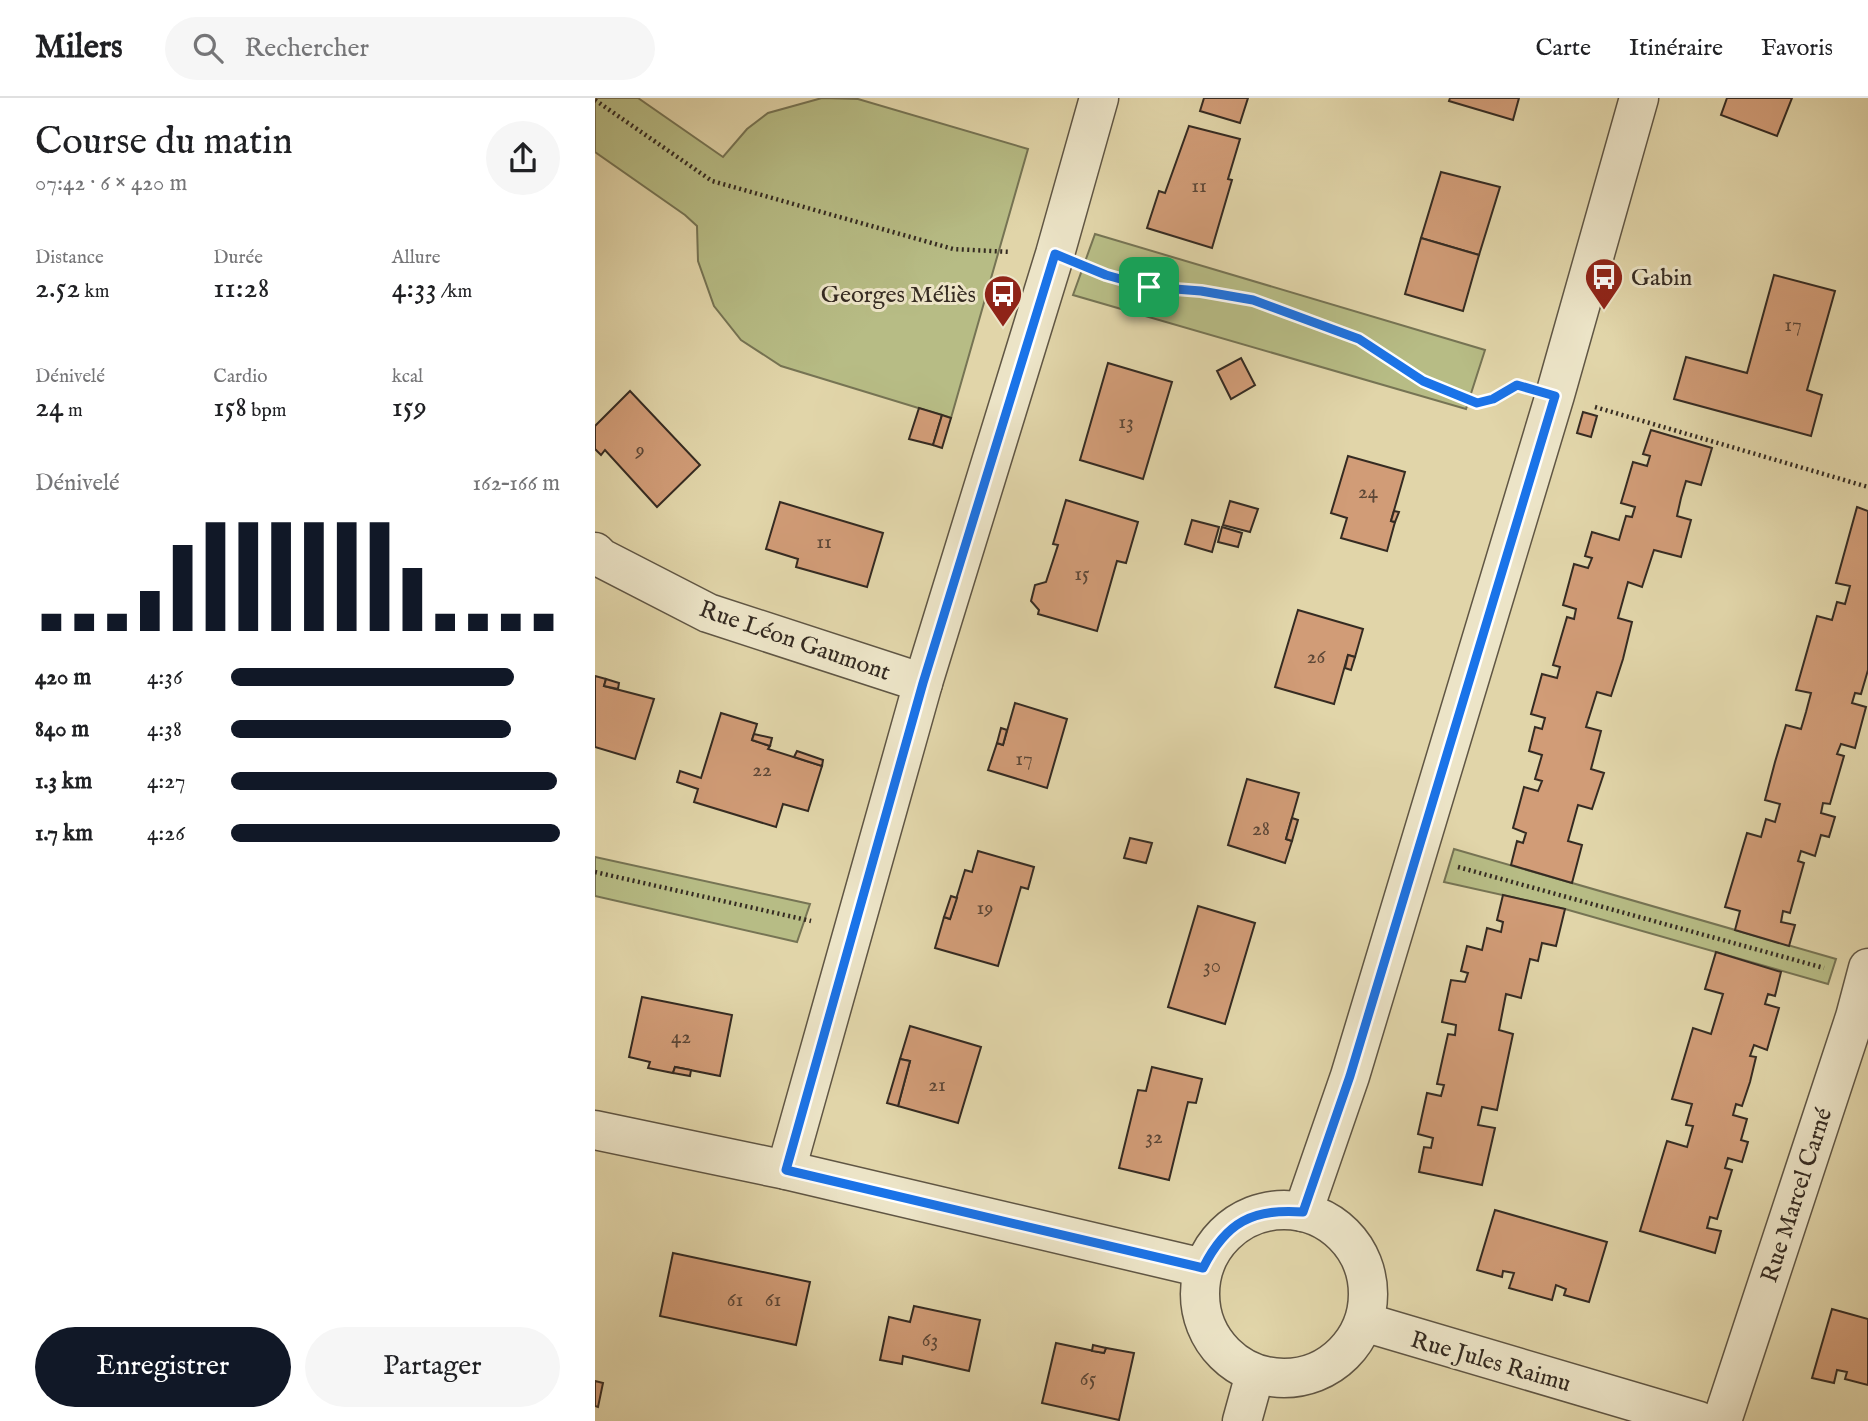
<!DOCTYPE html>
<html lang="fr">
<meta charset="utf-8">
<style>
:root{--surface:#fff;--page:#f6f6f6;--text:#202124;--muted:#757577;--line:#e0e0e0;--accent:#111827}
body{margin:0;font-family:"IM FELL English",serif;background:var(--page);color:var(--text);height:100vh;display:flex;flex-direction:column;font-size:26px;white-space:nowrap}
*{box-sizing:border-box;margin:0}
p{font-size:23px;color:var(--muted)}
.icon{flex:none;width:38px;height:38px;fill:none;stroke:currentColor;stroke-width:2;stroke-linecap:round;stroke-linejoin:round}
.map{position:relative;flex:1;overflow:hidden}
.sheet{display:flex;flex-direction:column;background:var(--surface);width:595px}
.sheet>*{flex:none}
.pin{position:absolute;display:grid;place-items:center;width:60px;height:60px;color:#fff;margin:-30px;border-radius:14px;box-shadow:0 4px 10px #0006}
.round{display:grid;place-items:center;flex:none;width:74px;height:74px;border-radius:37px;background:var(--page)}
.head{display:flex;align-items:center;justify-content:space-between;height:119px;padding:0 35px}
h1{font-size:38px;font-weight:600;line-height:52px}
.metrics{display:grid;grid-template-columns:repeat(3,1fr);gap:10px;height:119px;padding:7px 35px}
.metrics div{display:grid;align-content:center}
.metrics b{font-size:30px;font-weight:600}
.metrics small{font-size:19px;font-weight:400}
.metrics p{font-size:19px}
.chart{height:196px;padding:14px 35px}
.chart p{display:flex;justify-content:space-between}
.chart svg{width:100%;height:126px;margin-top:7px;stroke:var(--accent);stroke-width:6}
.button{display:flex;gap:14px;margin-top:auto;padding:14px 35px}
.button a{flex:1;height:80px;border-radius:42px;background:var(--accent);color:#fff;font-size:28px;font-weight:600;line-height:80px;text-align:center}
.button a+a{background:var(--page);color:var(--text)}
ul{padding:0 35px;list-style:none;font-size:23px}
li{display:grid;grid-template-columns:112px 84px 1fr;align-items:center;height:52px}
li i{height:18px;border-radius:9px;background:var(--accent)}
header{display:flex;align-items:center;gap:42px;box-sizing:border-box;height:98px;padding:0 35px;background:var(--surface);border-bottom:2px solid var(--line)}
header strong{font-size:33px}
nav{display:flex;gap:38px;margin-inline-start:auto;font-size:24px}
.search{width:490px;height:63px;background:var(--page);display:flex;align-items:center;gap:18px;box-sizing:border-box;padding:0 24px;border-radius:38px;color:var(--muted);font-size:26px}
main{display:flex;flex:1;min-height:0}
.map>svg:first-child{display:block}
.green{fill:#b7bc85;stroke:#767454;stroke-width:2}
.building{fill:#d19c77;stroke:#352b22;stroke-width:2}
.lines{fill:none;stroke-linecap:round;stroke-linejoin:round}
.minor-casing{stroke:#605644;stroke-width:41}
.tertiary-casing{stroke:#605644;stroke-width:41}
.path{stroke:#352b22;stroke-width:4.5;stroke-dasharray:2 3.5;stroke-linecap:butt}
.minor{stroke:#ece4c7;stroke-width:38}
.tertiary{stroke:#ece4c7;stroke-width:38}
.route-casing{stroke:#fff;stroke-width:14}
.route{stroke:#1a73e8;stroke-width:9}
.labels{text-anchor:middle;stroke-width:6;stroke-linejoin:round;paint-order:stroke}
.number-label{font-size:21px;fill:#5c4737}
.poi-label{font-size:24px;fill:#352b22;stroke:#ece4c7;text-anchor:start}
.street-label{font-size:24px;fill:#352b22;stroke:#ece4c7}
</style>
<header>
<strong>Milers</strong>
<div class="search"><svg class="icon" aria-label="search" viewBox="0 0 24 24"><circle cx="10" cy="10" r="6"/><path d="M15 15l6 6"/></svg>Rechercher</div>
<nav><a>Carte</a><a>Itinéraire</a><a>Favoris</a></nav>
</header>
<main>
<section class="sheet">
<div class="head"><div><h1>Course du matin</h1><p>07:42 · 6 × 420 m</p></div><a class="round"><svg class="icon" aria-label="share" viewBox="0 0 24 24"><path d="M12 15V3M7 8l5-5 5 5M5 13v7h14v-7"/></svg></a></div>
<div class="metrics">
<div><p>Distance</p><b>2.52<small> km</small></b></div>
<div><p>Durée</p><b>11:28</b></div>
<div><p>Allure</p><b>4:33<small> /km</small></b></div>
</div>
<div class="metrics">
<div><p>Dénivelé</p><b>24<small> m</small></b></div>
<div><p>Cardio</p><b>158<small> bpm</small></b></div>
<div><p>kcal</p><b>159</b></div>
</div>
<div class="chart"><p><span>Dénivelé</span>162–166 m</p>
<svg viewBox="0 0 160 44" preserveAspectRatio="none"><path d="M5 44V38M15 44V38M25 44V38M35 44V30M45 44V14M55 44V6M65 44V6M75 44V6M85 44V6M95 44V6M105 44V6M115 44V22M125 44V38M135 44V38M145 44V38M155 44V38"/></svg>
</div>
<ul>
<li><b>420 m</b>4:36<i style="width:86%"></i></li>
<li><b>840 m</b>4:38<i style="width:85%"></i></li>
<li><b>1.3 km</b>4:27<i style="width:99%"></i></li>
<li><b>1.7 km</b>4:26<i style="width:100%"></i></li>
</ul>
<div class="button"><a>Enregistrer</a><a>Partager</a></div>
</section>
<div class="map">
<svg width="1273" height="1323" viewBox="0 0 1273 1323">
<rect width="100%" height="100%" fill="#e1d5a9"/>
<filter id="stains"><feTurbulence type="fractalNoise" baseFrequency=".00286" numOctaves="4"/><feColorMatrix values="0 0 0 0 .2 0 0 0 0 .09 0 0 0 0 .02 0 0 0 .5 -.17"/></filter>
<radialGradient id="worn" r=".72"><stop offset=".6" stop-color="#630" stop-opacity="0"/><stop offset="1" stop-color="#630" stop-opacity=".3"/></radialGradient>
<g class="green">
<polygon points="0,0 43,0 128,59 152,31 173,15 227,0 263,1 433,51 356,320 186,268 146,242 119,208 103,163 102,128 90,117 0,54"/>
<polygon points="500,136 890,252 871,311 478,197"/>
<polygon points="859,751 1241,861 1233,886 970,811 849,784"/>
<polygon points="0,759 215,806 202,844 0,798"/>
</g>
<g class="building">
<polygon points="609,0 653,0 645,25 605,13"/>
<polygon points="855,0 924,0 918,22 854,3"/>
<polygon points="1132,0 1197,0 1182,38 1126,17"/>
<polygon points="594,28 645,41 633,81 637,82 617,150 552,130 564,93 570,95"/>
<polygon points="846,74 905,89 884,157 826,140"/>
<polygon points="826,140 884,157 868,213 810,196"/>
<polygon points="1179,177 1240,193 1212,292 1227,297 1216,338 1079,301 1091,259 1152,275"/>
<polygon points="646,260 660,287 636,301 622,273"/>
<polygon points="513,265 577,284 548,381 485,362"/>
<polygon points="35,293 105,367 62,409 10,352 6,357 0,351 0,328"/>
<polygon points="324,310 347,317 338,347 314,341"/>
<polygon points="988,314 1002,318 996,339 982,335"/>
<polygon points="347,317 356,320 347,350 338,347"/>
<polygon points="1056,332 1117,350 1106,387 1091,383 1086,400 1082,418 1096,422 1086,459 1059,452 1047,489 1033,484 1023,520 1037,524 1028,561 1016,598 1002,594 991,629 1006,633 996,671 1009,675 997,711 983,707 973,743 987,747 977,785 916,767 922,743 928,745 931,735 918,730 929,689 943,693 947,683 940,681 947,657 934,653 940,629 947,631 950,620 936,616 947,576 962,580 965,569 958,567 972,519 979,521 981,511 968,507 979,466 993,470 997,460 990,458 997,434 1024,442 1031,418 1037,419 1040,409 1026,405 1038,364 1052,368 1055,358 1048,356"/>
<polygon points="753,358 810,374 796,423 800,424 792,453 746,440 752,420 736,415"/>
<polygon points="471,402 543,424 531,465 522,463 502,533 443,516 444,512 436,503 440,487 451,484 463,447 458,446"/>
<polygon points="635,403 663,411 655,434 628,427"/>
<polygon points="185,404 288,435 272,489 201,469 203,461 171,451"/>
<polygon points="1262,409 1273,413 1273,572 1266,596 1260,595 1257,605 1271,609 1260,650 1246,646 1242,656 1249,658 1235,706 1228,705 1226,715 1240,719 1234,739 1226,737 1220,758 1206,753 1203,763 1209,765 1195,815 1188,813 1186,824 1200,827 1194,848 1140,832 1145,813 1130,809 1152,735 1166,739 1171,721 1180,724 1185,706 1170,702 1180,664 1191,627 1206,631 1211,614 1216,595 1201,592 1222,518 1237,522 1242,504 1250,506 1255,488 1241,485"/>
<polygon points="799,413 804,414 800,424 796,423"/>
<polygon points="597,422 624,429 617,454 590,446"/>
<polygon points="627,429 647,435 643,449 623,444"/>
<polygon points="703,512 768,531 760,559 753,557 739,606 680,589"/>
<polygon points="753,557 760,559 756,572 750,570"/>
<polygon points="0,578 11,581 9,588 59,601 40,661 0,649"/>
<polygon points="11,581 24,585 23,591 9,588"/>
<polygon points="420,605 472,621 452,690 393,672 402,645 408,647"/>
<polygon points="126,615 162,626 157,642 175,648 173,651 227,668 213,713 188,706 181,729 99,704 103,691 82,684 85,673 106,680"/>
<polygon points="406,630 412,632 408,647 402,645"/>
<polygon points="159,636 177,640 175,648 157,642"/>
<polygon points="202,653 228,662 227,668 199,659"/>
<polygon points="652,681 704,695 691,741 697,743 690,765 633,747"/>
<polygon points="697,720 703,722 697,743 691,741"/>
<polygon points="535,740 557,745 551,765 529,760"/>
<polygon points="383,753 439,769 433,791 426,789 403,868 340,850 349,819 355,821 370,772 377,774"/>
<polygon points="908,797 970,811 961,848 947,845 943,863 935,861 926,900 911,896 904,932 918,936 902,1012 887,1009 883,1027 900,1030 887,1087 824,1074 829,1049 836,1050 838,1040 823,1036 832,995 846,998 849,987 842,986 853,936 860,937 861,927 847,924 856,882 870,884 873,875 866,873 872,848 887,852 892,830 906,834 908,824 902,822"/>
<polygon points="356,798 362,800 355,821 349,819"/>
<polygon points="603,808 660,825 630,926 573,909"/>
<polygon points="1121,854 1186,874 1180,898 1173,896 1170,906 1184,910 1172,952 1159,947 1155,958 1161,959 1155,984 1147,1008 1141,1006 1138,1017 1152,1021 1146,1042 1153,1044 1147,1064 1133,1060 1130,1070 1137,1072 1122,1121 1115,1119 1112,1130 1126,1133 1120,1155 1045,1133 1072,1043 1092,1049 1098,1028 1091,1027 1097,1006 1077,1001 1098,930 1116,936 1128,896 1110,891"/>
<polygon points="47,899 137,917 125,978 80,969 78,975 53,970 55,964 34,959"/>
<polygon points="315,928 386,949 363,1025 303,1008 315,963 305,961"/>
<polygon points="305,961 315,963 303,1008 292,1005"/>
<polygon points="80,969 96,972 95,978 78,975"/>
<polygon points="557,969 607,981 601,1005 593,1004 574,1082 524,1070 543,992 551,993"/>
<polygon points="900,1112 1012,1144 994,1204 969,1197 971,1191 961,1187 957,1202 914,1190 919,1175 908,1173 907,1179 882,1172"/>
<polygon points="78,1155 215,1184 201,1247 65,1218"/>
<polygon points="319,1208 385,1222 374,1273 308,1258 307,1266 285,1262 294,1219 315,1224"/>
<polygon points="1237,1211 1273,1221 1273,1287 1250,1281 1252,1274 1242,1272 1239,1285 1217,1280"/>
<polygon points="461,1245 509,1255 511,1250 539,1255 524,1322 447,1305"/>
<polygon points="498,1247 511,1250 509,1255 497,1253"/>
<polygon points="0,1283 8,1285 3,1309 0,1308"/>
</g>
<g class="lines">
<g class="minor-casing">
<g id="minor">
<polyline points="0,454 6,460 113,515 328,585"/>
<polyline points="0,1032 191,1072 608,1170"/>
<polyline points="191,1072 328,585 460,156 504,0"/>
<polyline points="769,1224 1104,1323"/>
<polyline points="1127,1323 1260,919 1273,870"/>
</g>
</g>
<g class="tertiary-casing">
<g id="tertiary">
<circle cx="689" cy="1196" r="84"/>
<polyline points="708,1114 755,978 960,297 1044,0"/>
<polyline points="647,1323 660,1276"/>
</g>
</g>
<g class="path">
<polyline points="0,2 117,83 358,151 416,154"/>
<polyline points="498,172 554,189 606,193 658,203 764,241 828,283 882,305 898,301 915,292"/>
<polyline points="1000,309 1273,389"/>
<polyline points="863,769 1229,870"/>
<polyline points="0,774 216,823"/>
</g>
<use href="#minor" class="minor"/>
<use href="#tertiary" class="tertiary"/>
</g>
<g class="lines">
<g class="route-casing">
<path id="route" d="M460,156L511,177L554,189L606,193L658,202L764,241L828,283L882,305L898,301L922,287L960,298L755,978L708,1114C658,1110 631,1124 608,1170L191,1072L328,585Z"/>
</g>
<use href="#route" class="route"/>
</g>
<defs>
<g id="bus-pin" transform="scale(2.0125)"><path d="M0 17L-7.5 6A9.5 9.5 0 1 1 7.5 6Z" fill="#8f2418" stroke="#ece4c7"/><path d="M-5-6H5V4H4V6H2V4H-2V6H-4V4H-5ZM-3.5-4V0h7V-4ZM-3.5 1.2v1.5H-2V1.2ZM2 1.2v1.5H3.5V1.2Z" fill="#fff"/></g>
</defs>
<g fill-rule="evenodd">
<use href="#bus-pin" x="1009" y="179"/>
<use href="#bus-pin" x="408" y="196"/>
</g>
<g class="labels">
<g class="number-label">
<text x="604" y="94">11</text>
<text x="1198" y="233">17</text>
<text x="531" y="330">13</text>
<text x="45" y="358">9</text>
<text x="773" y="400">24</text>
<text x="229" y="450">11</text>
<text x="487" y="482">15</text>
<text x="721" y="565">26</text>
<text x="429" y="667">17</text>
<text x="167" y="678">22</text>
<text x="666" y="737">28</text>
<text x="390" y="816">19</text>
<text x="617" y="874">30</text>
<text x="86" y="945">42</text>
<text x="342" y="993">21</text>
<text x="559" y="1045">32</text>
<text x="140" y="1208">61</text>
<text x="178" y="1208">61</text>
<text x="335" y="1248">63</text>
<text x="493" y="1287">65</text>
</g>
<g class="poi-label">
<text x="1036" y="187">Gabin</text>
<text x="381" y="204" text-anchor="end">Georges Méliès</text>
</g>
<g class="street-label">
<text transform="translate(200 542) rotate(19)" y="8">Rue Léon Gaumont</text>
<text transform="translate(1201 1097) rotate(-72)" y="8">Rue Marcel Carné</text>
<text transform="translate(896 1263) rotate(16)" y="8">Rue Jules Raimu</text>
</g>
</g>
<rect width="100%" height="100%" filter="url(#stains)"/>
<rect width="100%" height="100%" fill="url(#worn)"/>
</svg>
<div class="pin" style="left:554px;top:189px;background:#1e9e55"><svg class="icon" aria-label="arrive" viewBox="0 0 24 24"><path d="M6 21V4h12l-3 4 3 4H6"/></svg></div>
</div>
</main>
